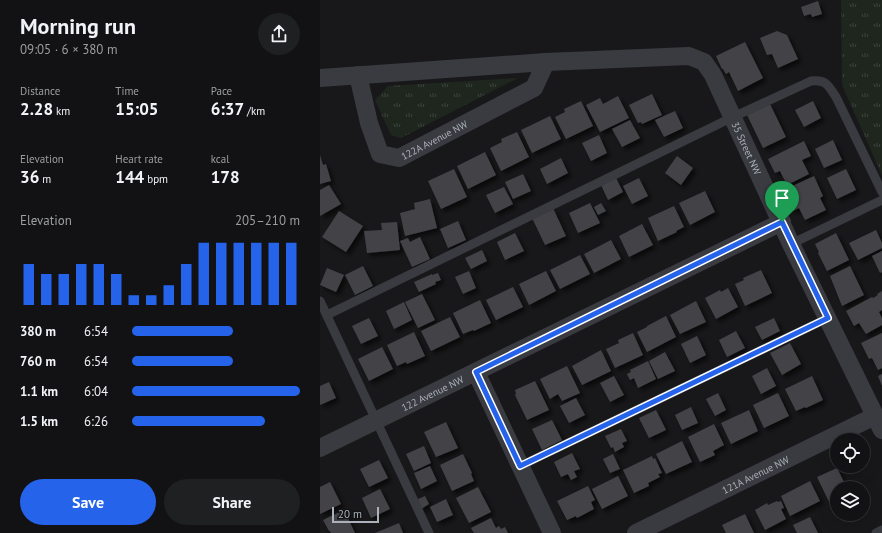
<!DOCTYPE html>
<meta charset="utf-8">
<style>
:root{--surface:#121214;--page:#1f2022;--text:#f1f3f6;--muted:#9c9ea0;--line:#313234;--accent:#2563eb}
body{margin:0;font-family:"PT Sans",sans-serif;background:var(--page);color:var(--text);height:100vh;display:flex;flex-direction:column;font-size:15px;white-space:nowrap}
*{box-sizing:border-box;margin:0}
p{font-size:13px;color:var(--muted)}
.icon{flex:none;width:22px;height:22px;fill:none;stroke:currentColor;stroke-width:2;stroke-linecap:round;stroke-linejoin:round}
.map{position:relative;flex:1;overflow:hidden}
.details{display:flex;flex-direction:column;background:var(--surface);width:320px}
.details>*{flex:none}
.tools{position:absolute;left:510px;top:433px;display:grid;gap:8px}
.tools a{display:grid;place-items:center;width:40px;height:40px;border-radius:50%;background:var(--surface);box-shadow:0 4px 16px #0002,0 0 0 1px var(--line);font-size:20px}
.scale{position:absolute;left:12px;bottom:10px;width:47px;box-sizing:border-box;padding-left:4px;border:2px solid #aab1ba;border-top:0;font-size:11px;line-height:14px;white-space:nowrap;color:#aab1ba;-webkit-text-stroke:3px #131315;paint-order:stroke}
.pin{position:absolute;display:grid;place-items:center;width:34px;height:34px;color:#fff;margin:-41px -17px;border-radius:50% 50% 50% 0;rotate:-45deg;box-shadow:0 0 4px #0007}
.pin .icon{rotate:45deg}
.round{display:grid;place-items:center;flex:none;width:42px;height:42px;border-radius:21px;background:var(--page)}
.overview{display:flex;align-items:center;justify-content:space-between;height:68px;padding:0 20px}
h1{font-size:22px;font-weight:600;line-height:30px}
.figures{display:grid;grid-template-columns:repeat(3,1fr);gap:6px;height:68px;padding:4px 20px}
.figures div{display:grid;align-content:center}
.figures b{font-size:17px;font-weight:600}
.figures small{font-size:11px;font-weight:400}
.figures p{font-size:11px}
.chart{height:112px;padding:8px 20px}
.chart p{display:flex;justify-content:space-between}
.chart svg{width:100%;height:72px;margin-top:4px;stroke:var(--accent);stroke-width:6}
.action{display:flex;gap:8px;margin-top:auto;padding:8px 20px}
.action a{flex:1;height:46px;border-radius:24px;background:var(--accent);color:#fff;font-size:16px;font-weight:600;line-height:46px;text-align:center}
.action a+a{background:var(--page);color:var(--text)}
ul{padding:0 20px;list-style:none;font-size:13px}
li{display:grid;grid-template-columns:64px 48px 1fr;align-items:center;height:30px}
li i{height:10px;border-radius:5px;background:var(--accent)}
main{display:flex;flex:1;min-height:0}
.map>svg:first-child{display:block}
.park{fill:url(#park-tufts)}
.building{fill:#424347;filter:url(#shadow)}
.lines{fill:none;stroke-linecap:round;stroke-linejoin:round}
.lane{stroke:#393b40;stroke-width:9}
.street{stroke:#393b40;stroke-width:18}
.route-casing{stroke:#fff;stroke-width:8}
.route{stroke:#2563eb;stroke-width:5}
.labels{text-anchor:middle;stroke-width:3;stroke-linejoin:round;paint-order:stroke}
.street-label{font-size:10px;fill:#aab1ba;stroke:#131315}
</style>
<main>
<section class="details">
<div class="overview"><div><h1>Morning run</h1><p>09:05 · 6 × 380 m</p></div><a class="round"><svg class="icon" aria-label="share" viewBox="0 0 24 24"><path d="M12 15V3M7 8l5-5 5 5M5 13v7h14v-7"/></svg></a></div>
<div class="figures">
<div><p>Distance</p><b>2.28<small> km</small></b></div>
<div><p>Time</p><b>15:05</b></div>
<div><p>Pace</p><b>6:37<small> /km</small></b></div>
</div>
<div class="figures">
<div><p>Elevation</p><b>36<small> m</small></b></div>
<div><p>Heart rate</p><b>144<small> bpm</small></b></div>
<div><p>kcal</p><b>178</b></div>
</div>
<div class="chart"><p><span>Elevation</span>205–210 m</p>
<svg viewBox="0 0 160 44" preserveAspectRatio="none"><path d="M5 44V19M15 44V25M25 44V25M35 44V19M45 44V19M55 44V25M65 44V38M75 44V38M85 44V32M95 44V19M105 44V6M115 44V6M125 44V6M135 44V6M145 44V6M155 44V6"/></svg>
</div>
<ul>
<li><b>380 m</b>6:54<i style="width:60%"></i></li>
<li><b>760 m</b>6:54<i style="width:60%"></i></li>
<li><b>1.1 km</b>6:04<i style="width:100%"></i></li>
<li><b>1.5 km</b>6:26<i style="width:79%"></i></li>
</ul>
<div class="action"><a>Save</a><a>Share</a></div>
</section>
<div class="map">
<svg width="562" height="533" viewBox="0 0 562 533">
<defs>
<pattern id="park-tufts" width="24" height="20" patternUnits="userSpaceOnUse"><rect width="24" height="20" fill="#1e261e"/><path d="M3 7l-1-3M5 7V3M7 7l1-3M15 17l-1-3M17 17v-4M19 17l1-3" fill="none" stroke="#3c433d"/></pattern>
<filter id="shadow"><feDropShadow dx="3.5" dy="3.5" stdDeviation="2" flood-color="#0009"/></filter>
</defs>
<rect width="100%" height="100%" fill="#18181a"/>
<g class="park">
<polygon points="521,0 562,0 562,175 522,85"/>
<polygon points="198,78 81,138 71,135 55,100 68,86"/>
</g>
<g class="building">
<polygon points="498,1 502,14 492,17 491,14 484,16 481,7"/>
<polygon points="457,31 467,35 478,59 458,68 452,54 447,55 440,38"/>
<polygon points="425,42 443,78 418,91 409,72 406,74 403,69 402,69 396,56"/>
<polygon points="332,94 342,115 322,124 321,122 318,123 309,105"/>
<polygon points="298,96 309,118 280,132 266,105 280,98 283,104"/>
<polygon points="261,101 273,126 246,139 235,117 245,112 244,109"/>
<polygon points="493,101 501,118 484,127 475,110"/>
<polygon points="450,104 466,137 443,148 427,115"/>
<polygon points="355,111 363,128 344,137 335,120"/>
<polygon points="230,116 241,139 212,153 201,130"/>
<polygon points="310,120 320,138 302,147 292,129"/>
<polygon points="197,132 209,157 181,171 170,148 182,142 181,139"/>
<polygon points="279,135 287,153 271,161 262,143"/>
<polygon points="513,140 522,160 504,168 495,149"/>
<polygon points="484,141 491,156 482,160 489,174 467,185 460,171 455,173 448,159"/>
<polygon points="165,152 176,175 148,189 137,166"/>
<polygon points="0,155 3,165 6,164 11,181 0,184"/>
<polygon points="357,156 373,168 361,185 345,173"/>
<polygon points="241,158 248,173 227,184 220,169"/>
<polygon points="134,169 147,197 121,209 108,181"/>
<polygon points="526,169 536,190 517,199 507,178"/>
<polygon points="203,174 211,191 193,199 185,182"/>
<polygon points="494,176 503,196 500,198 506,210 485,220 479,208 473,211 464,190"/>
<polygon points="296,178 303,192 288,200 281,185"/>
<polygon points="319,178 328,196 312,204 303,186"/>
<polygon points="9,185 21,204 0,216 0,190"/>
<polygon points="184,187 193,204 175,213 166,195"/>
<polygon points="385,191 395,212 370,225 359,203"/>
<polygon points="110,199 117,228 85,236 80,213 95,209 94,203"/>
<polygon points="270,203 280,223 258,233 249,213"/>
<polygon points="281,203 286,211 278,215 274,207"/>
<polygon points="354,206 364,227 356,231 357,232 338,241 328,218"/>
<polygon points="233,208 246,236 225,245 212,218"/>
<polygon points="19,211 43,226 26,252 2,237"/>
<polygon points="138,221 146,240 128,248 120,229"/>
<polygon points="77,222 80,250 47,253 44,231 62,230 61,223"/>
<polygon points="322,224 333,245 309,257 299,236"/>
<polygon points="556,230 562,243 562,248 538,260 529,243"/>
<polygon points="195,233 204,251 185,260 177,242"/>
<polygon points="516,233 529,260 507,271 498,253 499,252 495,244"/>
<polygon points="100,237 110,259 92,267 80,241 88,238 90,242"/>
<polygon points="291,240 301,259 274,273 264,254"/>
<polygon points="162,250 167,261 151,269 145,258"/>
<polygon points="562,251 562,272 560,273 552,256"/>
<polygon points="260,255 270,274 240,289 230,270"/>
<polygon points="43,266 53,286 35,295 25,275"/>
<polygon points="530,266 544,295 522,306 510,276"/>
<polygon points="7,268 24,275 16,292 0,285"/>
<polygon points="441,270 452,293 425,306 415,284 424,280 423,278"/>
<polygon points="149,271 156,288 143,294 135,277"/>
<polygon points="226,271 236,291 209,305 199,284"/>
<polygon points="118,273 121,280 115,282 116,284 99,292 94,282 112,274 112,275"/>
<polygon points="193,287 203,307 176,320 166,300"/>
<polygon points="408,288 418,307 396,319 385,298 400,290 401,292"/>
<polygon points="562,291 562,310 559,312 562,318 562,325 546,334 539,323 534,326 526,311 552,297 553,298 558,295 557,294"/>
<polygon points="102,294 115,320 98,328 85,302"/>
<polygon points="160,300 171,323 154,331 153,330 143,334 133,313"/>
<polygon points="376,301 386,322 360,334 350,315"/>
<polygon points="84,302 92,320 74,329 66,311"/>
<polygon points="346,316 356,337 327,352 317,332 327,327 327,326"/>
<polygon points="130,317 140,337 111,351 101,331"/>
<polygon points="49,318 58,336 41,344 32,326"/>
<polygon points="454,318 460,331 442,340 435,327"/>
<polygon points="416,331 425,348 407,357 399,340"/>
<polygon points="94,332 105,356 87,364 86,362 77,366 67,345"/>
<polygon points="313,333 323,355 295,368 286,349 299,343 298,340"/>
<polygon points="562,333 562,368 558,370 552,358 549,359 541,343"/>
<polygon points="377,336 386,355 370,363 361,344"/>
<polygon points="470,343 481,364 462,375 450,353"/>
<polygon points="62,347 73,369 49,381 38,359"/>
<polygon points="281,350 291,371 262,385 252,366"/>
<polygon points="345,352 355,371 338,379 329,361"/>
<polygon points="328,361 336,379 318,388 314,378 310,380 307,374 311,372 310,370"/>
<polygon points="247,366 260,393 242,401 238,394 230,399 220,379"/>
<polygon points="447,368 456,386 441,394 432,376"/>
<polygon points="562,374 562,386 558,376"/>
<polygon points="294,376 304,395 290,402 280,383"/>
<polygon points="492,376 503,400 486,408 485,407 476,411 465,389"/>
<polygon points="215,381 229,410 207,420 195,395 196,394 195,390"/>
<polygon points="9,382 16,398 0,405 0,386"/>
<polygon points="398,393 406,410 395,416 386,399"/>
<polygon points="458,393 469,416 444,428 433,405"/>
<polygon points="256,398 265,415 249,423 240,406"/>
<polygon points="371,407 378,423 362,430 355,415"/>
<polygon points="336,410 346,430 329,438 319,418"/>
<polygon points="429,410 438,431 411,444 401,423"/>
<polygon points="232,420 242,440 222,450 212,429"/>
<polygon points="126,422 138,448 116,457 104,432"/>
<polygon points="394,424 404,445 393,451 395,455 380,462 368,437"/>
<polygon points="301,429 307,441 302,443 304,447 295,452 293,447 291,448 285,436"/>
<polygon points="362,441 372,462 346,474 336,454"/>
<polygon points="104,446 111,463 94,471 86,454"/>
<polygon points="252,453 260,469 254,471 257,477 251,480 248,474 241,477 234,462"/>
<polygon points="143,454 152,473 151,474 154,481 132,491 120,465"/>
<polygon points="293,454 300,469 290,473 283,459"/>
<polygon points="332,456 333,459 335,458 342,473 338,474 340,477 328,483 329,486 314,493 303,470"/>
<polygon points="59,460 68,478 49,487 40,469"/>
<polygon points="110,466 117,481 101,489 94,473"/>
<polygon points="517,468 527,488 517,488 517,506 512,508 497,477"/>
<polygon points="298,476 308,496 282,509 272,489"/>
<polygon points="490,481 500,501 470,516 461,496"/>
<polygon points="10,482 21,504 0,514 0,487"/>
<polygon points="268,486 275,500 271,502 274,509 257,518 256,516 247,520 237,501"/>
<polygon points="158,487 171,512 149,523 136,498"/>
<polygon points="60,489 70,509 51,518 42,498"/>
<polygon points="105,496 109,504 101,509 96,500"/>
<polygon points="126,499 133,515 117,522 110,507"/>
<polygon points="457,501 458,502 461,501 464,508 461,509 466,519 445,530 435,510 447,503 448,505"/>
<polygon points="24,510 35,533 11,533 10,531 9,531 3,520"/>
<polygon points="425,514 434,533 406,533 402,525"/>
<polygon points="490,517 498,533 477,533 473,525"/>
<polygon points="171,518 176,528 179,526 181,529 185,527 188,533 154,533 151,528"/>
<polygon points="79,523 83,533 55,533"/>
</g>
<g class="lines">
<g class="lane">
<polyline points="471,244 562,200"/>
<polyline points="0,301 109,533"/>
<path d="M7,315L413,117L491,81C506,79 508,85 516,97L562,192"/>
<polyline points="200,466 508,318"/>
<polyline points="556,533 562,530"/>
</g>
<g class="street">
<path id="s1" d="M38,75L49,123L60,154L79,158L214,88L226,62"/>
<path id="s2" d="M0,78L226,62L369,56L384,62L393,75L471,244L562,430"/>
<polyline points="156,372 232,533"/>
<path id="s3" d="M0,448L462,222"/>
<path id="s4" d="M316,533L555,416"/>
</g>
</g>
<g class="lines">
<g class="route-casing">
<polygon id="route" points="462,222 508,318 200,466 156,372"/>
</g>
<use href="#route" class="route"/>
</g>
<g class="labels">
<g class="street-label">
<text dy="4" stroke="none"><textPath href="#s1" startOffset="141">122A Avenue NW</textPath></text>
<text dy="4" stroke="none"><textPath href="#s2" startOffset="482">35 Street NW</textPath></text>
<text dy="4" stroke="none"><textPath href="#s3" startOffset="125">122 Avenue NW</textPath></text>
<text dy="4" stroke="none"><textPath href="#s4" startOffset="133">121A Avenue NW</textPath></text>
</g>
</g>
</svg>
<div class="tools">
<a><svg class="icon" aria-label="locate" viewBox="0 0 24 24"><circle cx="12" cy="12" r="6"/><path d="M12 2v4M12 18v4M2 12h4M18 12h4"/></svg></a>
<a><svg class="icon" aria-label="layers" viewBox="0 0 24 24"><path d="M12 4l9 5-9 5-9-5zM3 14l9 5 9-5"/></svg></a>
</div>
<div class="scale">20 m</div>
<div class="pin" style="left:462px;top:222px;background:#1e9e55"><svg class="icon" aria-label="arrive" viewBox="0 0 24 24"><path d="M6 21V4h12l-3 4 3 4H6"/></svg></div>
</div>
</main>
